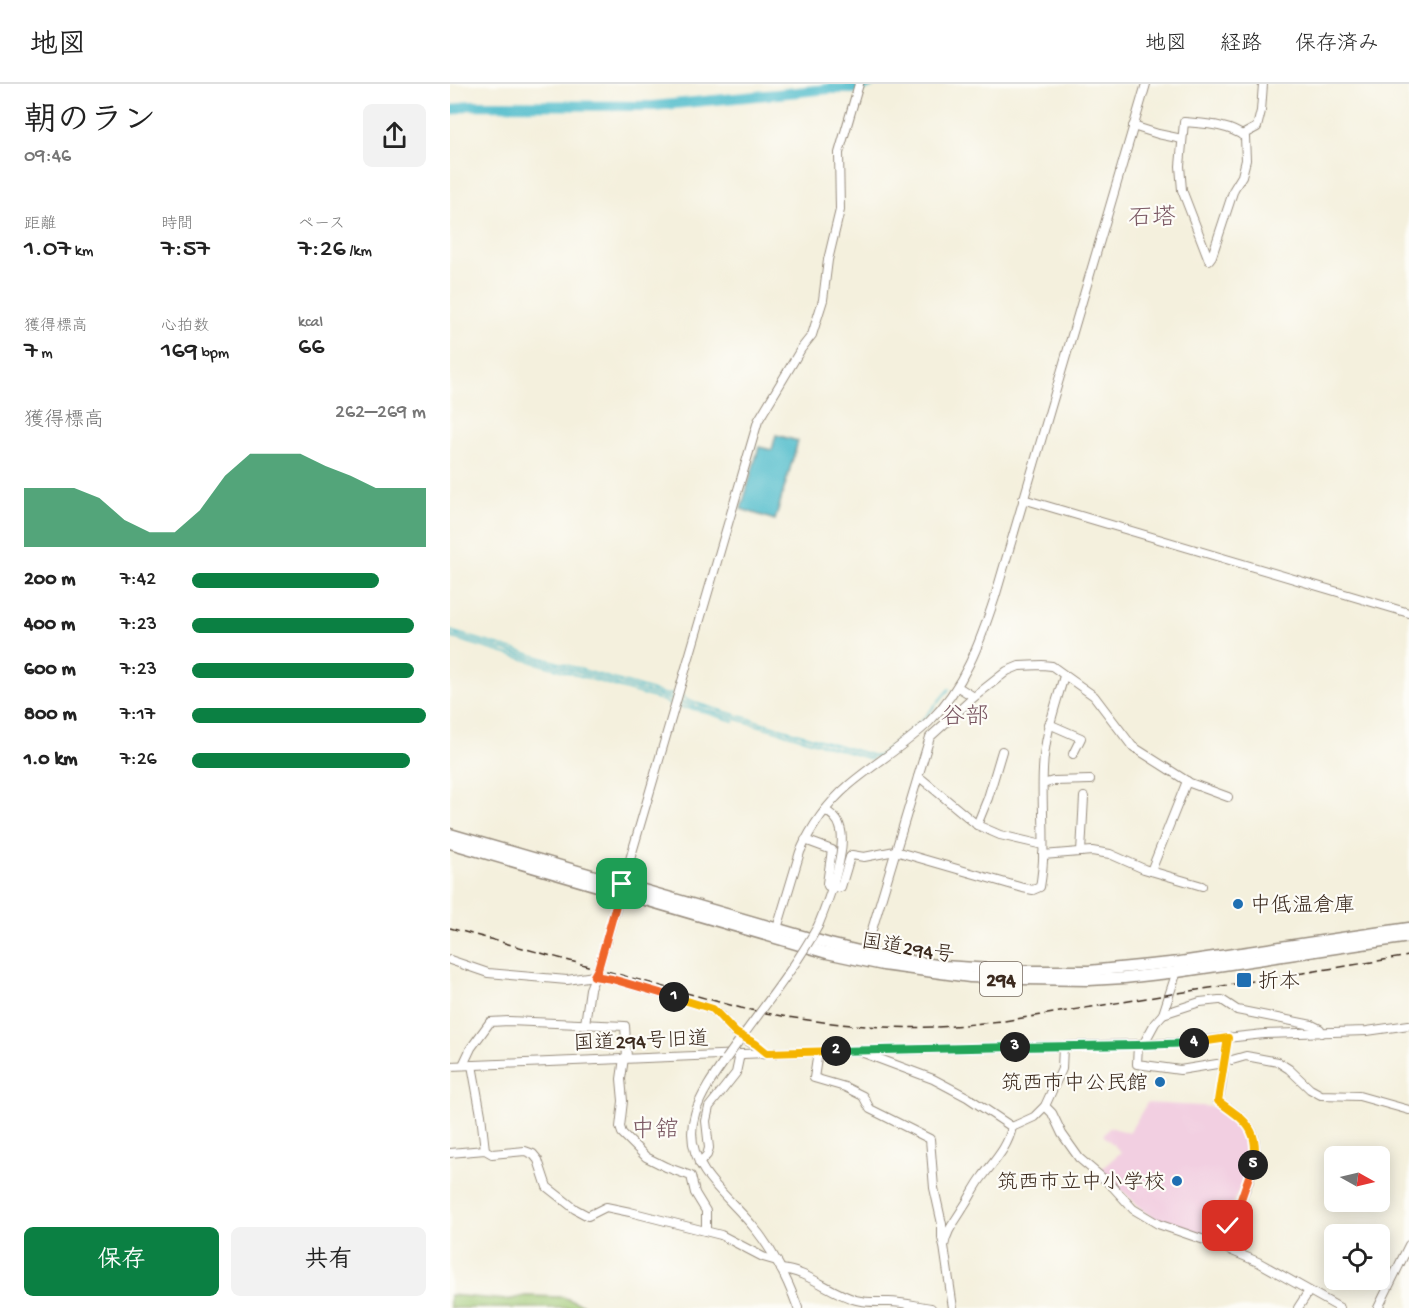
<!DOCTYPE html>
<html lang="ja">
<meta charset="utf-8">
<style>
:root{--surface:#fff;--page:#f2f2f2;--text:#222;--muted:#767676;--line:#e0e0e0;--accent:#0b8043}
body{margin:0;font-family:"Gochi Hand","Klee One",sans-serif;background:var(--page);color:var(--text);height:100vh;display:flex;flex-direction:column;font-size:22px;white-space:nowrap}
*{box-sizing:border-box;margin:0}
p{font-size:20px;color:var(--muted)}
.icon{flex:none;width:33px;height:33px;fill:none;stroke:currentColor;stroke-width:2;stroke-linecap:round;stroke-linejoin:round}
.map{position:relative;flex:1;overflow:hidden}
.details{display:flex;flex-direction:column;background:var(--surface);width:450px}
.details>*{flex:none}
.needle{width:39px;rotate:98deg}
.controls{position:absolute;left:874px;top:1062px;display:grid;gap:12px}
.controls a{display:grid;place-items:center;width:66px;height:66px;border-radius:9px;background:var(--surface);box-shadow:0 3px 15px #0003;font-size:30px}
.pin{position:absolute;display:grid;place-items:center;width:51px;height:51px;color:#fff;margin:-26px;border-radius:12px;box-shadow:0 3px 9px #0006}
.km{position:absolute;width:30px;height:30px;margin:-15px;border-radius:50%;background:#222;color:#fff;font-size:16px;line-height:30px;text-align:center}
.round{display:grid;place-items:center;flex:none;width:63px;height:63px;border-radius:9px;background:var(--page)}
.headline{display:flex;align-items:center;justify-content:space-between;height:102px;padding:0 24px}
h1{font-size:33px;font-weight:600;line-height:45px}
.metrics{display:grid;grid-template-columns:repeat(3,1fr);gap:9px;height:102px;padding:6px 24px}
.metrics div{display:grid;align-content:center}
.metrics b{font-size:26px;font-weight:600}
.metrics small{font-size:16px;font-weight:400}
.metrics p{font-size:16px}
.chart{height:168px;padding:12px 24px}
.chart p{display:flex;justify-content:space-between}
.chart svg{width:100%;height:108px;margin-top:6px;fill:var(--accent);opacity:.7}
.cta{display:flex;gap:12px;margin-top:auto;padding:12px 24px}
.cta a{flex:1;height:69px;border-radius:9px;background:var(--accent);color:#fff;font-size:24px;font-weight:600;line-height:69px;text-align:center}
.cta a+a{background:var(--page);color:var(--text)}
ul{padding:0 24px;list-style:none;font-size:20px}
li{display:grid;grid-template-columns:96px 72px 1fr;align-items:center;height:45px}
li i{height:15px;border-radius:8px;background:var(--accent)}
header{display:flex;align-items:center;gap:36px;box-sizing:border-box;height:84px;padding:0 30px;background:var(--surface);border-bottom:2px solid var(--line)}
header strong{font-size:28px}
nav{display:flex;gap:33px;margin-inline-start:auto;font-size:21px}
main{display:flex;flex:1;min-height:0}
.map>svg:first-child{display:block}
.built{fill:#f2cfe1}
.green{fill:#9ec772;stroke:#6c7848;stroke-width:1.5}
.water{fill:#50bccb;stroke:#467374;stroke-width:1.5}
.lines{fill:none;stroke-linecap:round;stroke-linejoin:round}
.stream{stroke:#50bccb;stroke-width:1.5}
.river{stroke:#50bccb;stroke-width:10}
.minor-casing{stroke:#988d7e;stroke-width:10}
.highway-casing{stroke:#988d7e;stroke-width:13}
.minor{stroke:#fff;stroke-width:8}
.highway{stroke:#fff;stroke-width:10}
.rail{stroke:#3b2a1e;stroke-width:1.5;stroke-dasharray:9 4.5;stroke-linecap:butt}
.minor-bridge-casing{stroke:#988d7e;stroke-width:10;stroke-linecap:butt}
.minor-bridge{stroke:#fff;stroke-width:8}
.split-1-casing{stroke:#fff;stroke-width:12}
.split-2-casing{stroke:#fff;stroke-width:12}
.split-3-casing{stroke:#fff;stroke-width:12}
.split-4-casing{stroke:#fff;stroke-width:12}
.split-5-casing{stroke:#fff;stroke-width:12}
.split-6-casing{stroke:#fff;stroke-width:12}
.split-1{stroke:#f0652b;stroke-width:8}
.split-2{stroke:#f5b400;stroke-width:8}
.split-3{stroke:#22a559;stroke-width:8}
.split-4{stroke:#22a559;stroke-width:8}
.split-5{stroke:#f5b400;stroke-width:8}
.split-6{stroke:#f0652b;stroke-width:8}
.poi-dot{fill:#1f6fb2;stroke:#fdfcf7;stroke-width:2}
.labels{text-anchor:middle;stroke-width:4.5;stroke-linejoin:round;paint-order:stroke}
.shield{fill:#fdfcf7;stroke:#75695f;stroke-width:1.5}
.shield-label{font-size:20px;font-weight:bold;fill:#3b2a1e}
.poi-label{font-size:21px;fill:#3b2a1e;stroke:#fdfcf7;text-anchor:start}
.street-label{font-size:21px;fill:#3b2a1e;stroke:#fdfcf7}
.quarter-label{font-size:24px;fill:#795661;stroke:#fdfcf7}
</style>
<header>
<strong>地図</strong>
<nav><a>地図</a><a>経路</a><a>保存済み</a></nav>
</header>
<main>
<section class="details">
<div class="headline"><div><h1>朝のラン</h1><p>09:46</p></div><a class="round"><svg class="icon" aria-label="share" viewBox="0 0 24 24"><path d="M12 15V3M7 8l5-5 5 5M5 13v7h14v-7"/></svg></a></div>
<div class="metrics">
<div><p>距離</p><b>1.07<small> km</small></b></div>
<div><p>時間</p><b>7:57</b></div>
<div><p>ペース</p><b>7:26<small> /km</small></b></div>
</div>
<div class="metrics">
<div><p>獲得標高</p><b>7<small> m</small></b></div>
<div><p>心拍数</p><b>169<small> bpm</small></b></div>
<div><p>kcal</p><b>66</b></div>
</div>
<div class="chart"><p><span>獲得標高</span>262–269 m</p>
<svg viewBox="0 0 160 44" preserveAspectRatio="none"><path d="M0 44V20L10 20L20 20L30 24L40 33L50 38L60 38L70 29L80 15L90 6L100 6L110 6L120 11L130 15L140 20L150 20L160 20V44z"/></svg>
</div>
<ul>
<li><b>200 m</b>7:42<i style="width:80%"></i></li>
<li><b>400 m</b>7:23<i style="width:95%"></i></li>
<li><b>600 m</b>7:23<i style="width:95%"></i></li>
<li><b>800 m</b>7:17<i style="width:100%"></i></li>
<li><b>1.0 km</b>7:26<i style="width:93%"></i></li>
</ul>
<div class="cta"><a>保存</a><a>共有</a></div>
</section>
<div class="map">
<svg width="959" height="1224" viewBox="0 0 959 1224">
<rect width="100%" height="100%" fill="#fdfcf7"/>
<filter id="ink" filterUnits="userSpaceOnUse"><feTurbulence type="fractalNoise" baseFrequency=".0167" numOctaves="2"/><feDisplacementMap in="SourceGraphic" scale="12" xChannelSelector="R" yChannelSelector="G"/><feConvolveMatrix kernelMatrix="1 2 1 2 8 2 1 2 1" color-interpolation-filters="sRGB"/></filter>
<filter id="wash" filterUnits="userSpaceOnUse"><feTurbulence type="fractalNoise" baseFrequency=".008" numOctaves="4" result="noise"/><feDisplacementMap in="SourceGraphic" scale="24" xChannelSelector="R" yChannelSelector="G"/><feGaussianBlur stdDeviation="1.35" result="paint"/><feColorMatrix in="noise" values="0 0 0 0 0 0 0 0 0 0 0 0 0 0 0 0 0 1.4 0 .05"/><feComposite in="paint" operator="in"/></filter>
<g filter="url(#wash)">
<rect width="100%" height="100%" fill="#f4f0dd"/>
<polygon class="built" points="697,1019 768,1023 786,1035 800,1053 802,1066 799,1078 788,1108 765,1155 728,1144 707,1136 693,1126 650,1086 671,1068 653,1051 660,1043 679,1049"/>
<polygon class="green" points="0,1211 57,1216 75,1212 113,1213 141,1224 0,1224"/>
<polygon class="water" points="326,351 348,357 325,436 291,425 309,363 322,366"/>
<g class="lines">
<g class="stream">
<polyline points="0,547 217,611 224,610"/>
<polyline points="0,550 223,616"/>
<polyline points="0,553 215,617 220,621"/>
<polyline points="232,612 238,617 427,673 459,648 477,631 499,605"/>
<polyline points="230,618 422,675"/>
<polyline points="229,623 241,624 284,637"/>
</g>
<polyline class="river" points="0,26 3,26 19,21 203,22 379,5 403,5 420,0"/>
</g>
</g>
<g filter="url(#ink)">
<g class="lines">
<g class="minor-casing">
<g id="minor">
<path d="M734,38C754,40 778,40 795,53L796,76L792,92L784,105L762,172L759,176L732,106L730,82Z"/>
<polyline points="683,42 708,50 732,55"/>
<polyline points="792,51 807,43 811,27 813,0"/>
<polyline points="573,415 959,529"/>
<polyline points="508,603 524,613"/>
<polyline points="599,640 631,654 623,670"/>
<polyline points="468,693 473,696 527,741 550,751 593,761"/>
<polyline points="593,700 603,697 640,696"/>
<polyline points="527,741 538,714 552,667"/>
<polyline points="355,756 382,766 377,799 378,802"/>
<polyline points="631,768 634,713"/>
<polyline points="593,771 642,767 660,770 694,785 752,802"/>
<polyline points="701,787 737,697"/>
<path d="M388,804L391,803L400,773L402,771L414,773L445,767L573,804L583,806L590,803C597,764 591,725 593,686C594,653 605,623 614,592"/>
<path d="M368,842C377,820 398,765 390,743C388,735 382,731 375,726"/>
<path d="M326,848L350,768C361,743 378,719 399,701C425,679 454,662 479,638C514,603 530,559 545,513L696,0"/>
<polyline points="415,869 480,653 524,613 557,587 569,582 592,581 602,582 644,612 682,662 740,699 778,713"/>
<path d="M0,876L38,889L117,896L144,892L162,895L257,923C271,928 276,941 287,950C296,957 307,961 317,969"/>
<polyline points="713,930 750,918 769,916 772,916 787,926 862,941 870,945 872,949"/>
<polyline points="135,940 140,905 148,885 308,337 351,265 362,251 373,216 378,176 390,126 389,69 409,0"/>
<polyline points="688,961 687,980 730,986 767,980"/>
<polyline points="693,961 705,939 713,930 728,884"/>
<polyline points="368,968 364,994 395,1003 413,1012 420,1025 480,1055 484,1104 492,1140 492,1154 494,1162"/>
<polyline points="411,968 483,995 517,1013 562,1043"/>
<polyline points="775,971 778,954"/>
<polyline points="174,974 171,995 173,1017 170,1043 172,1049 196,1073 216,1083 241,1092 245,1109 256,1127 256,1147"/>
<path d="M276,975C251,1010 226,1046 255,1088C268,1107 286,1122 301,1140C322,1164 337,1194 348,1224"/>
<polyline points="782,976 796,972 828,978 839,985 860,1005 871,1011 909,1012 959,1026"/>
<polyline points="13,981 21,964 40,938 59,937 175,942 177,974"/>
<polyline points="22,981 31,1031 35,1066"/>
<polyline points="0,982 317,969 729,959 814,950 917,947 959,941"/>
<polyline points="595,1022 602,1029 612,1050 629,1074 663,1103 683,1125 708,1140 766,1160 808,1178 890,1224"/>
<polyline points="562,1043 584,1033 595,1022 612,985 613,962"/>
<polyline points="0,1069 35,1066 42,1070 75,1067 83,1070 88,1076 97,1103 125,1125 138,1132 156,1123 180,1128 271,1151 313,1173 327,1177"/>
<polyline points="249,1079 257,1071 259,1064 256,1037 259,1023 286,989 290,970"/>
<path d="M766,1160C782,1136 816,1077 802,1048C795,1034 781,1026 768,1017L771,1004"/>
<path d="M331,1185C358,1187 380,1209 406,1216C417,1219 427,1218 439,1218C452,1218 467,1222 481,1224"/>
<path d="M503,1224L494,1162C497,1145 505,1138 513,1124C520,1114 525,1102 533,1092C545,1076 558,1063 562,1043"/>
<polyline points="848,1224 859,1207"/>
<polyline points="928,1224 959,1161"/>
</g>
</g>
<g class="highway-casing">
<g id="highway">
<polyline points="0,750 380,860 434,873 493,882 574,887 639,887 730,878 959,844"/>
<polyline points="0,759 377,869 433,881 520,893 574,895 639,896 674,894 727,888 959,853"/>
</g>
</g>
<use href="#minor" class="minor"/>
<use href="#highway" class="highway"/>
<path class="rail" d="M0,844L291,924C361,939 432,947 503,942C520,941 537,938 554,937L959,872"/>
<g class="minor-bridge-casing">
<g id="minor-bridge">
<path d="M276,975C307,931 342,889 368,842"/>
<polyline points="771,1004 775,971"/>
</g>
</g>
<use href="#minor-bridge" class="minor-bridge"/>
</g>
</g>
<g class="lines" filter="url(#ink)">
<g class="split-1-casing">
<polyline id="split-1" points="172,800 148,885 144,892 162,895 224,913"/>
</g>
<g class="split-2-casing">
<polyline id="split-2" points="224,913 263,925 286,949 306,960 317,969 386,967"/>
</g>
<g class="split-3-casing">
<polyline id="split-3" points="386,967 565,963"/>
</g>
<g class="split-4-casing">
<polyline id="split-4" points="565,963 688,961 744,959"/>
</g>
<g class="split-5-casing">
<path id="split-5" d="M744,959L778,954L768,1017C795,1036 811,1046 803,1081"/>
</g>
<g class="split-6-casing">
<polyline id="split-6" points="778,1142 789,1121 803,1081"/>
</g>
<use href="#split-1" class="split-1"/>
<use href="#split-2" class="split-2"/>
<use href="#split-3" class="split-3"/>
<use href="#split-4" class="split-4"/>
<use href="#split-5" class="split-5"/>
<use href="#split-6" class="split-6"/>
</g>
<g class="poi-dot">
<circle cx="788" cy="820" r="6"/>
<rect x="786" y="888" width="16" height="16" rx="3"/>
<circle cx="710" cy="998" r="6"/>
<circle cx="727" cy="1097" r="6"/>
</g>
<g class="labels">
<rect class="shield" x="530" y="878" width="42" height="34" rx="4.5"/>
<g class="shield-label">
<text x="551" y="902">294</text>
</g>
<g class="poi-label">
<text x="800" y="827">中低温倉庫</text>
<text x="808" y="903">折本</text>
<text x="698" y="1005" text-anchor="end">筑西市中公民館</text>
<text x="715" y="1104" text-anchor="end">筑西市立中小学校</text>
</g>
<g class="street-label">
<text transform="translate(458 863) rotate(9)" y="7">国道294号</text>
<text transform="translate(191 956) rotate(-2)" y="7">国道294号旧道</text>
</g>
<g class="quarter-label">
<text x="702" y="140">石塔</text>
<text x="515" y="639">谷部</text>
<text x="205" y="1052">中舘</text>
</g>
</g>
</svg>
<div class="controls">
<a><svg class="needle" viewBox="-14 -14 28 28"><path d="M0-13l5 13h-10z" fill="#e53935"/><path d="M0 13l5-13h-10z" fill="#767676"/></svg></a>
<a><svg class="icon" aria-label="locate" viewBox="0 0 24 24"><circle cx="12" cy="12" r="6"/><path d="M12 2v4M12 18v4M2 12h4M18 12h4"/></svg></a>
</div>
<div class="pin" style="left:172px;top:800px;background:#1e9e55"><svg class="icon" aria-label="arrive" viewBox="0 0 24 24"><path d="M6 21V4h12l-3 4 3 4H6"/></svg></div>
<div class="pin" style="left:778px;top:1142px;background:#d93025"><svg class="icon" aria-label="check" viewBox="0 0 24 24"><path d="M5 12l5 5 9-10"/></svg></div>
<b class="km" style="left:224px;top:913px">1</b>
<b class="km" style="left:386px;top:967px">2</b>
<b class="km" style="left:565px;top:963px">3</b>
<b class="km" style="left:744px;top:959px">4</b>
<b class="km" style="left:803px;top:1081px">5</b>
</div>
</main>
